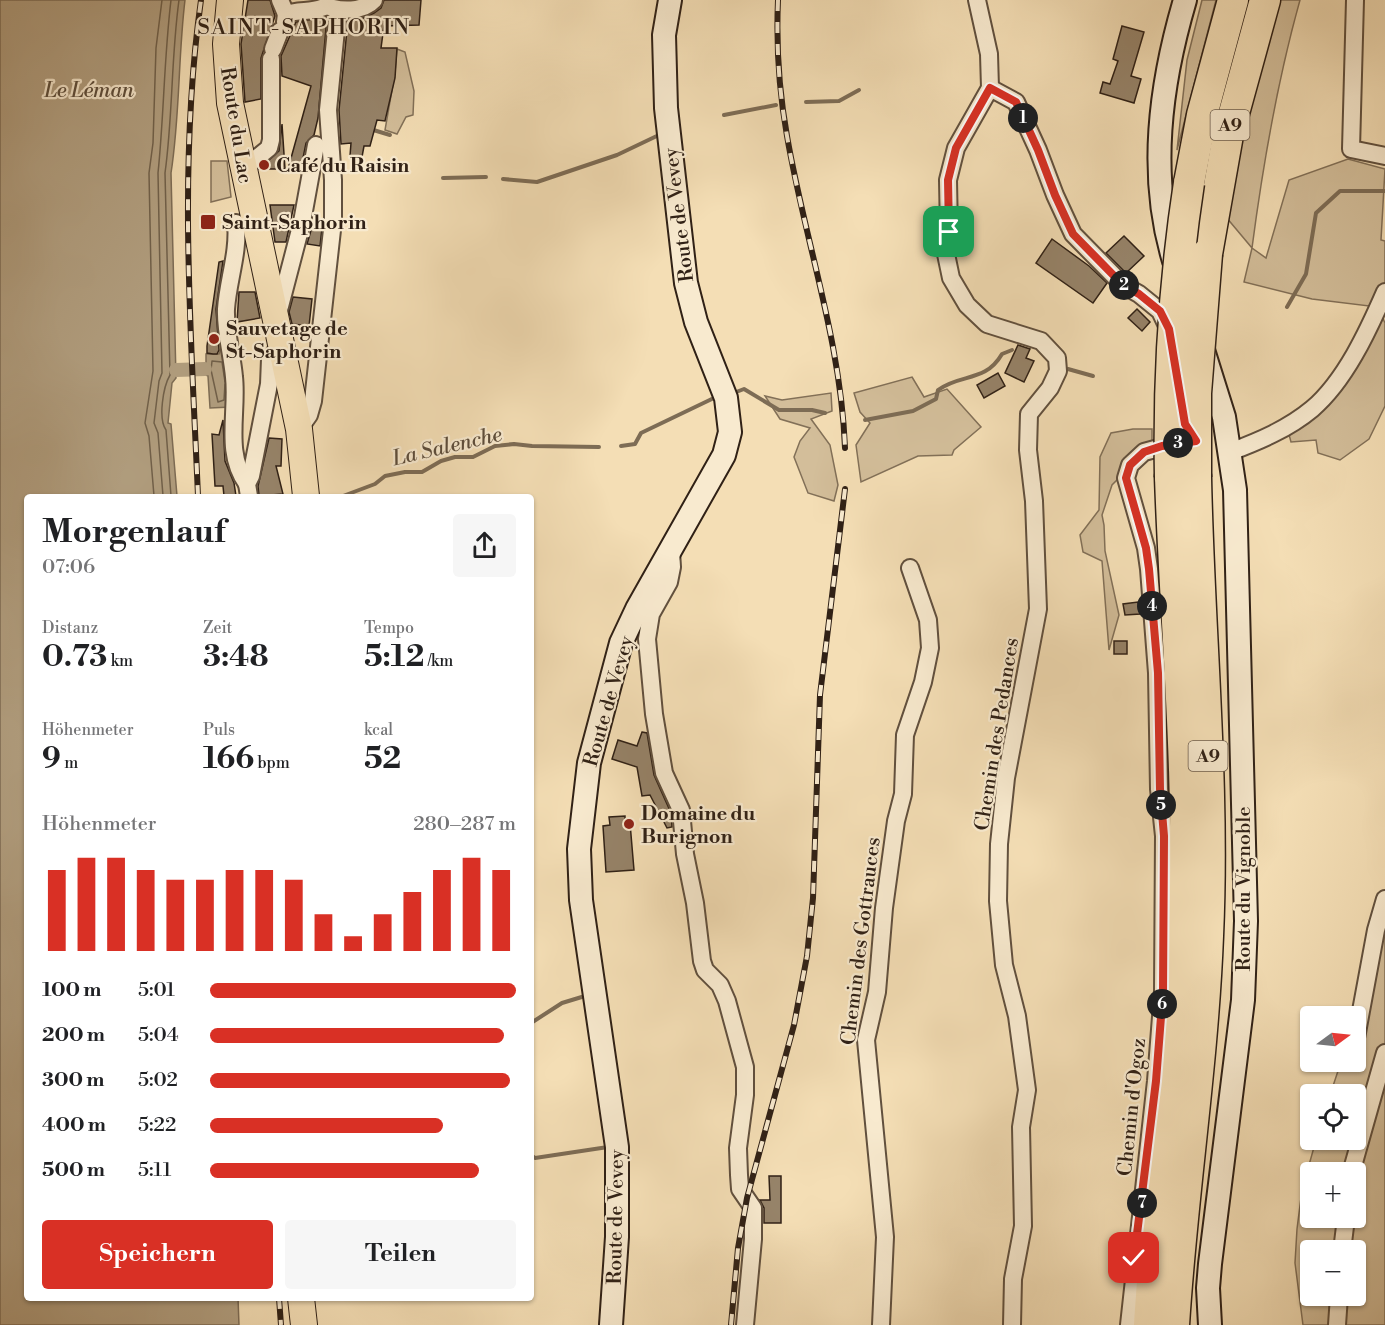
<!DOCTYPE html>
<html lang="de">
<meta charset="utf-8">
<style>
:root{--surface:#fff;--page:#f6f6f6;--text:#202124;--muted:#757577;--accent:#d93025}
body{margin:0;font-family:"Libre Bodoni",serif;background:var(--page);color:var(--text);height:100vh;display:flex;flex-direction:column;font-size:22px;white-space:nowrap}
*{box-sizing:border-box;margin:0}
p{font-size:20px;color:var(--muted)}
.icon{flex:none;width:33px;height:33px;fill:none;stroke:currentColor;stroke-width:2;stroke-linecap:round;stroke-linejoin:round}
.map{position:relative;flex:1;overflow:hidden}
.panel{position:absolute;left:24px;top:494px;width:510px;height:807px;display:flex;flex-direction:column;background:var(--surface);border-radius:6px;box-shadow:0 2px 4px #0004}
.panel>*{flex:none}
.needle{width:39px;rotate:75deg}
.controls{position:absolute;left:1300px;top:1006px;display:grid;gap:12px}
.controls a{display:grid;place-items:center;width:66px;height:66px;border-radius:6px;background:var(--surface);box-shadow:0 2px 4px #0004;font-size:30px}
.pin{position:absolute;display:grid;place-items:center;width:51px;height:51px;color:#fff;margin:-26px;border-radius:12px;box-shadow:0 3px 9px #0006}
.km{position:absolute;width:30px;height:30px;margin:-15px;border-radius:50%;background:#222;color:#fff;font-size:16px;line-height:30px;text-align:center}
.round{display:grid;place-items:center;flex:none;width:63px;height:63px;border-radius:6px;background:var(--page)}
.summary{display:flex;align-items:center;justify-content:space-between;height:102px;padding:0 18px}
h1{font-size:33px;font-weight:800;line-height:45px}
.metrics{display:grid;grid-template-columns:repeat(3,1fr);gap:9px;height:102px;padding:6px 18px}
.metrics div{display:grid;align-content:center}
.metrics b{font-size:30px;font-weight:800}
.metrics small{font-size:16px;font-weight:400}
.metrics p{font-size:16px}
.chart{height:168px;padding:12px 18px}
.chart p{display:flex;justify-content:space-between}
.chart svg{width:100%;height:108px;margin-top:6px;stroke:var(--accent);stroke-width:6}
.cta{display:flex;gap:12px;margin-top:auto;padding:12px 18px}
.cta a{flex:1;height:69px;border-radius:6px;background:var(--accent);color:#fff;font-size:24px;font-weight:800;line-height:69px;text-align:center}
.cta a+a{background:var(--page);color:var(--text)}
ul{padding:0 18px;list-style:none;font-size:20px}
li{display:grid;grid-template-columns:96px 72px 1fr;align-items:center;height:45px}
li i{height:15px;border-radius:8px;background:var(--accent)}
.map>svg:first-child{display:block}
.green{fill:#d3be9a;stroke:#827058;stroke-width:1.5;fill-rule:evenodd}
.water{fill:#b19e7f;stroke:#7d6c55;stroke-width:1.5}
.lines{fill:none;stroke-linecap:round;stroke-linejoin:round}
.shore{stroke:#70604a;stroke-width:1.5}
.stream{stroke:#7d6c55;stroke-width:4}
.canal{stroke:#b19e7f;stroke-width:14}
.building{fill:#968369;stroke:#302116;stroke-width:1.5}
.street-casing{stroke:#61503e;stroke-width:20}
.secondary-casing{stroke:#302116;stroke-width:26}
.primary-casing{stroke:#302116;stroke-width:28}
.highway-casing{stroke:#302116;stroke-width:33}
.street{stroke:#f8eacf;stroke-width:16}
.secondary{stroke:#f8eacf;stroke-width:22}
.primary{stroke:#f4deb5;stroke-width:26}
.highway{stroke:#f4deb5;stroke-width:30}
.rail-casing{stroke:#302116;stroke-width:6}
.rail{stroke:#f8eacf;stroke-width:4;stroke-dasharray:11;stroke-linecap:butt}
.highway-bridge-casing{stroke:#302116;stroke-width:33;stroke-linecap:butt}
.highway-bridge{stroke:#f4deb5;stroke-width:30}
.route-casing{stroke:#fff;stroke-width:12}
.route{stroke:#d93025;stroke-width:8}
.poi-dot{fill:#8f2418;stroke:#f8eacf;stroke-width:2}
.labels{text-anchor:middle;stroke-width:4.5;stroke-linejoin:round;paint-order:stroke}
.shield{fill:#f8eacf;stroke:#6c5d4e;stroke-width:1.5}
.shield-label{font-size:18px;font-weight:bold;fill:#302116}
.street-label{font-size:20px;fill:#302116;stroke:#f8eacf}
.poi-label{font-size:20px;font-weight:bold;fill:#302116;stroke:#f8eacf;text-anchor:start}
.water-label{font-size:21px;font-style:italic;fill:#5d4d3b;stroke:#f8eacf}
.quarter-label{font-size:22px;letter-spacing:1.5px;fill:#302116;stroke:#f8eacf}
</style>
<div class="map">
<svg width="1385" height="1325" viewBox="0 0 1385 1325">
<rect width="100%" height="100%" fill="#f4deb5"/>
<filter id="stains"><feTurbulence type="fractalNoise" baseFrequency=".00333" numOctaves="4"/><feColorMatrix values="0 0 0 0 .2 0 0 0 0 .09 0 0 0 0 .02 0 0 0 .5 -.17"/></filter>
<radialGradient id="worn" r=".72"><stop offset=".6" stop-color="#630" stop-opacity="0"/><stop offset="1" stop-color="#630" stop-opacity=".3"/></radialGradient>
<g class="green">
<polygon points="1202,0 1216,0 1177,150 1187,60"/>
<path d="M1280,0H1300C1277,82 1263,164 1252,248L1266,258L1289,180L1348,159L1385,169L1381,240L1385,241V290L1378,307L1385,323V406L1369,439L1340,460L1318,453L1316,440L1291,442L1287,427L1313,408L1378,307L1312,299L1244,282L1252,248L1226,217L1255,78Z"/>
<polygon points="397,49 405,52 414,91 413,115 406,117 397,134 385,130 395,73"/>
<polygon points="211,161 227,161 231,197 211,202"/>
<polygon points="912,377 924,397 947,389 981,427 954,450 952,455 918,456 861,482 856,445 870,423 860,412 854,393"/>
<polygon points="831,393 832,411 811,419 830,445 838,485 834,501 808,493 794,457 800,441 810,428 780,419 765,396 782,400"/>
<polygon points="1133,429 1152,429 1152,445 1112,485 1102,515 1104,525 1105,551 1119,615 1109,650 1102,561 1083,552 1080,535 1099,510 1100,457 1111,433"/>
<path d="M1368,931L1385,938V1325H1303L1295,1263L1297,1229L1302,1190L1316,1140H1356V1095H1330L1341,1062H1356V1017ZM1311,1173H1356V1218H1311ZM1311,1251H1356V1296H1311Z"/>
</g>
<g class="water">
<path d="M0,0H185C178,58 180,116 171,173L176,378L172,383L168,423L171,424L177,496H27V1298H238L239,1325H0Z"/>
<polygon points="222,346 231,407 210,408 208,376 206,375 206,354 219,354"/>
</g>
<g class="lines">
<g class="shore">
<polyline points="225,382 222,362 212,361 211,370 218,402 224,400 225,384"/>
<polyline points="154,496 149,436 145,423 153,371 149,173 153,143 156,48 162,0"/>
<path d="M163,496L158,433L154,423L159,381L162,373L158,173C164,115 164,58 171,0"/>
<path d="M171,496L166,430C158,419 163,387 170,375L165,173C173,115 171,58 179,0"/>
</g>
<g class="stream">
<polyline points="806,102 839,101 859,90"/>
<polyline points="724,115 776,105"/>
<polyline points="370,129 390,135"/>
<polyline points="443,178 486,177"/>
<polyline points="503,179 537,182 617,155 661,134"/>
<polyline points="1287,307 1306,274 1316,213 1340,191 1385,191"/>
<polyline points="1068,369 1093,376"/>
<polyline points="731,394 744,389 779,410 812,410 825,413"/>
<path d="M865,420L913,411L936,399L938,390C961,373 985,383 1002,354L1012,350"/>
<polyline points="621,446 635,444 641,433 716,397"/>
<polyline points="343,496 375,484 385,476 405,472 422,472 441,461 455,457 473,457 495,446 514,444 532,446 599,447"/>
<polyline points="531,1023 562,1003 585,996"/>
<polyline points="531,1155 535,1158 608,1147"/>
</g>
<polyline class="canal" points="176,370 205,369"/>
</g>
<g class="building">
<polygon points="248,0 270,0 275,16 261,58 261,99 245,102 241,44"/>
<polygon points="384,0 421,0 419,25 384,26 381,48 397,48 395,78 385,121 377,120 370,146 364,146 362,157 350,156 351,143 341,144 339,110 348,20 361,19 374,13 381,8"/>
<polygon points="327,17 318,118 314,135 306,143 301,168 288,169 311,86 282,76 281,56 296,22"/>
<polygon points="1122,26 1144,32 1131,76 1141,79 1134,103 1100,93 1103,82 1110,84 1118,61 1113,59"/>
<polygon points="282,124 285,169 259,169 279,151"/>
<polygon points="270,205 294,205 286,242 275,242"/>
<polygon points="312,227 322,228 320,246 307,244"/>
<polygon points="1124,236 1144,256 1126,273 1106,253"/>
<polygon points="1052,239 1089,266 1107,283 1093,303 1036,263"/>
<polygon points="223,261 216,309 219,350 217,354 213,354 207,353 207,346 219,262"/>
<polygon points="239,292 255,292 260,318 237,322"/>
<polygon points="293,297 312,299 309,326 292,324 289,312"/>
<polygon points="1137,309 1150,322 1142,331 1128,318"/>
<polygon points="1018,345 1030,349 1026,358 1034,361 1024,382 1005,373"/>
<polygon points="998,373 1005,386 984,398 977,385"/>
<polygon points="223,420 225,461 234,483 236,496 224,496 223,486 215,486 212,434 219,435"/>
<polygon points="269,438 282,439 281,466 276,466 283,494 259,496 258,486"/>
<polygon points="1138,602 1140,614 1125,615 1123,604"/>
<rect x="1114" y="641" width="13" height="13"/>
<polygon points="642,732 647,733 654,775 671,813 672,827 667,828 650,795 642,796 637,767 612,759 618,740 637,746"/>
<polygon points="625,816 625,824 630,823 634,870 606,872 603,826 610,825 609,817"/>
<polygon points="769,1176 781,1176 781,1223 764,1223 764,1208 760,1200 770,1200"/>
</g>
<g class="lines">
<g class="street-casing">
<g id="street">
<polyline points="280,0 286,14"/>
<polyline points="977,0 989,54 990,88 956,148 948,180 949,232 946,254 951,278 967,305 987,324 1041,341 1057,358 1058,371 1050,388 1029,414 1028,450 1034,501 1038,609 1006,778 999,844 998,901 1004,965 1017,1016 1027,1090 1021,1127 1023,1226 1013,1279 1012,1325"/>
<polyline points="1355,0 1351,149 1385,156"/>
<path d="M326,6C341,11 363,12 374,0"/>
<path d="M285,22L286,14C299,9 314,13 326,6"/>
<polyline points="273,49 280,31"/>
<polyline points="990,88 1016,102 1038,150 1055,195 1073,234 1123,285 1139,294 1160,311 1169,330"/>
<polyline points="253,161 269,148 271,140 271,59"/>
<path d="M236,223C239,252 228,280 226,309C225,331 232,354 234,377C238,412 224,453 247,484"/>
<polyline points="278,314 302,222 316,145"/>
<polyline points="299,429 309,415 313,401 333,221 333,180 328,110 338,10"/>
<path d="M1230,452C1259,441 1288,429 1312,409C1345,381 1368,331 1385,292"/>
<polyline points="249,496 247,484 251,476 269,384 270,359 281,344"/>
<polyline points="671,551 672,567 669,582 651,614 647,639 654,714 664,773 681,810 685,854 695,903 702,961 705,970 720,985 727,1001 745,1067 745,1095 738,1148 739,1175 740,1189 753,1208 753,1239 745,1325"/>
<polyline points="1356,1038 1376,930 1385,899"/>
<polyline points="1351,1173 1385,1053"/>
<polyline points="1342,1251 1346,1218"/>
<polyline points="881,1325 885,1237 866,1040 877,992 884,908 896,821 903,794 905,735 923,682 930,648 928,620 910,568"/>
<polyline points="1129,1325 1156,1081 1163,991 1164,836 1159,789 1157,673 1149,569 1146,548 1126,478 1130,465 1144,452 1177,443"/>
<polyline points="1337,1325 1339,1296"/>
</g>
</g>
<g class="secondary-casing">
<g id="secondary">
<path d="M1174,261C1148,175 1160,85 1185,0"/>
<polyline points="1203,350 1224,417 1235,490 1246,921 1243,1000 1210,1264 1208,1288 1210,1325"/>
<polyline points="611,1325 617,1237 617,1147 581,900 579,849 589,763 621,643 637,609 724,455 730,432 726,398 696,322 686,283 666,108 664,35 670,0"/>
</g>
</g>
<g class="primary-casing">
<g id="primary">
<polyline points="230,0 226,44 230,103 299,429 306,496"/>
<polyline points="301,1298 304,1325"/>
</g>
</g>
<g class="highway-casing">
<g id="highway">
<polyline points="1189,183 1202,115 1233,0"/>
<polyline points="1207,254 1228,135 1265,0"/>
<path d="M1149,1325C1157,1190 1178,1057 1184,922C1190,774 1175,625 1170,477"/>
<path d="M1174,1325C1182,1195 1203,1066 1208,936C1215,783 1199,630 1196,477"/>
</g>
</g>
<use href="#street" class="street"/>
<use href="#secondary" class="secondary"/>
<use href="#primary" class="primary"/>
<use href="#highway" class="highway"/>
<g class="rail-casing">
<g id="rail">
<path d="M778,0C776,46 779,91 787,136C805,241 841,341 845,448"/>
<path d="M198,496C191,332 178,164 201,0"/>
<polyline points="279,1298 281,1325"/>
<polyline points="731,1325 738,1248 747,1198 794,1025 807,956 813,898 820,695 845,489"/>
</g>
</g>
<use href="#rail" class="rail"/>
<g class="highway-bridge-casing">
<g id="highway-bridge">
<path d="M1170,477C1168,379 1174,281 1189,183"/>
<polyline points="1196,477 1196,393 1207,254"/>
</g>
</g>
<use href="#highway-bridge" class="highway-bridge"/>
</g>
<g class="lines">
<g class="route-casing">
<polyline id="route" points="949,232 948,180 956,148 990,88 1016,102 1038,150 1055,195 1073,234 1123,285 1139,294 1160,311 1169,329 1185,424 1196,441 1162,446 1144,452 1130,465 1126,478 1146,548 1149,569 1158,673 1160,789 1164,836 1163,991 1156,1081 1134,1258"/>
</g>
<use href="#route" class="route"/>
</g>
<g class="poi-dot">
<circle cx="264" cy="165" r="6"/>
<rect x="200" y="214" width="16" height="16" rx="3"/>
<circle cx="214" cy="339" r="6"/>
<circle cx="629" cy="824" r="6"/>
</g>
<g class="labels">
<g class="shield">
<rect x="1210.5" y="110" width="39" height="30" rx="4.5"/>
<rect x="1188.5" y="741" width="39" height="30" rx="4.5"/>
</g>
<g class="shield-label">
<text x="1230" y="131">A9</text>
<text x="1208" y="762">A9</text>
</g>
<g class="street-label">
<text transform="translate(237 125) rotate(81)" y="7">Route du Lac</text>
<text transform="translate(678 215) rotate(-97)" y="7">Route de Vevey</text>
<text transform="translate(608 701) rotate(-74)" y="7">Route de Vevey</text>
<text transform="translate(996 734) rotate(-81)" y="7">Chemin des Pedances</text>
<text transform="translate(1243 889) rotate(-90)" y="7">Route du Vignoble</text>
<text transform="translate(860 941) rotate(-83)" y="7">Chemin des Gottrauces</text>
<text transform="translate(1131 1107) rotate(-84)" y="7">Chemin d'Ogoz</text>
<text transform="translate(615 1217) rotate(-89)" y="7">Route de Vevey</text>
</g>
<g class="poi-label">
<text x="276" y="172">Café du Raisin</text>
<text x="222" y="229">Saint-Saphorin</text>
<text x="226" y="335">Sauvetage de<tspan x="226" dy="23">St-Saphorin</tspan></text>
<text x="641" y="820">Domaine du<tspan x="641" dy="23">Burignon</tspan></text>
</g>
<g class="water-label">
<text x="89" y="97">Le Léman</text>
<text transform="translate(447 446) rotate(-13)" y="7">La Salenche</text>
</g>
<g class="quarter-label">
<text x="304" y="34">SAINT-SAPHORIN</text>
</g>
</g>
<rect width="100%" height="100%" filter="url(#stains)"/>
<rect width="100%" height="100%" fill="url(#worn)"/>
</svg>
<div class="controls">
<a><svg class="needle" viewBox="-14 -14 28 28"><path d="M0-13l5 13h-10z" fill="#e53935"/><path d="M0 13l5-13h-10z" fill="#757577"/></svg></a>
<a><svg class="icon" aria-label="locate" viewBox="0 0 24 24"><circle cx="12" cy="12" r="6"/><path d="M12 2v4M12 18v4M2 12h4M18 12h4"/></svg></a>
<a>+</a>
<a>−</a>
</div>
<div class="pin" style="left:949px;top:232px;background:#1e9e55"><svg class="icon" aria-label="arrive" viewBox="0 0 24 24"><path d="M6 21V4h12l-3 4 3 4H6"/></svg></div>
<div class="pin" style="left:1134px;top:1258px;background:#d93025"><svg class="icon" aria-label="check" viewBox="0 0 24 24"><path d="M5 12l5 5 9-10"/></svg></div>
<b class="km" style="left:1023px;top:118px">1</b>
<b class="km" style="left:1124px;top:285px">2</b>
<b class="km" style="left:1178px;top:443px">3</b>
<b class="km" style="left:1152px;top:606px">4</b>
<b class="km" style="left:1161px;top:805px">5</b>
<b class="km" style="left:1162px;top:1004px">6</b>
<b class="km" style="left:1142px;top:1203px">7</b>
<section class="panel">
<div class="summary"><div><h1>Morgenlauf</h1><p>07:06</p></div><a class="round"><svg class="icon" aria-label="share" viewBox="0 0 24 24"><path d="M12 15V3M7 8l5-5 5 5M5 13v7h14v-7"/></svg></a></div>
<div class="metrics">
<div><p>Distanz</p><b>0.73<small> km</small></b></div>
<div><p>Zeit</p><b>3:48</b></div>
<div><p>Tempo</p><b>5:12<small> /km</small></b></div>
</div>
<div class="metrics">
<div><p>Höhenmeter</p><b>9<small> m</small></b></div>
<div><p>Puls</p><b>166<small> bpm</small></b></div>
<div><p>kcal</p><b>52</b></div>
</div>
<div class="chart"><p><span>Höhenmeter</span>280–287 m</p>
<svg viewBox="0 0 160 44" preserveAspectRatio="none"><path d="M5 44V11M15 44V6M25 44V6M35 44V11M45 44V15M55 44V15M65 44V11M75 44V11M85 44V15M95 44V29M105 44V38M115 44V29M125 44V20M135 44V11M145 44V6M155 44V11"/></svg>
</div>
<ul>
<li><b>100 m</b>5:01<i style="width:100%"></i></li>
<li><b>200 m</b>5:04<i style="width:96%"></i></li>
<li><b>300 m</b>5:02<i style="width:98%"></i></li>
<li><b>400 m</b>5:22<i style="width:76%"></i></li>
<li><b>500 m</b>5:11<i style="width:88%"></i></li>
</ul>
<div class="cta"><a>Speichern</a><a>Teilen</a></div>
</section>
</div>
